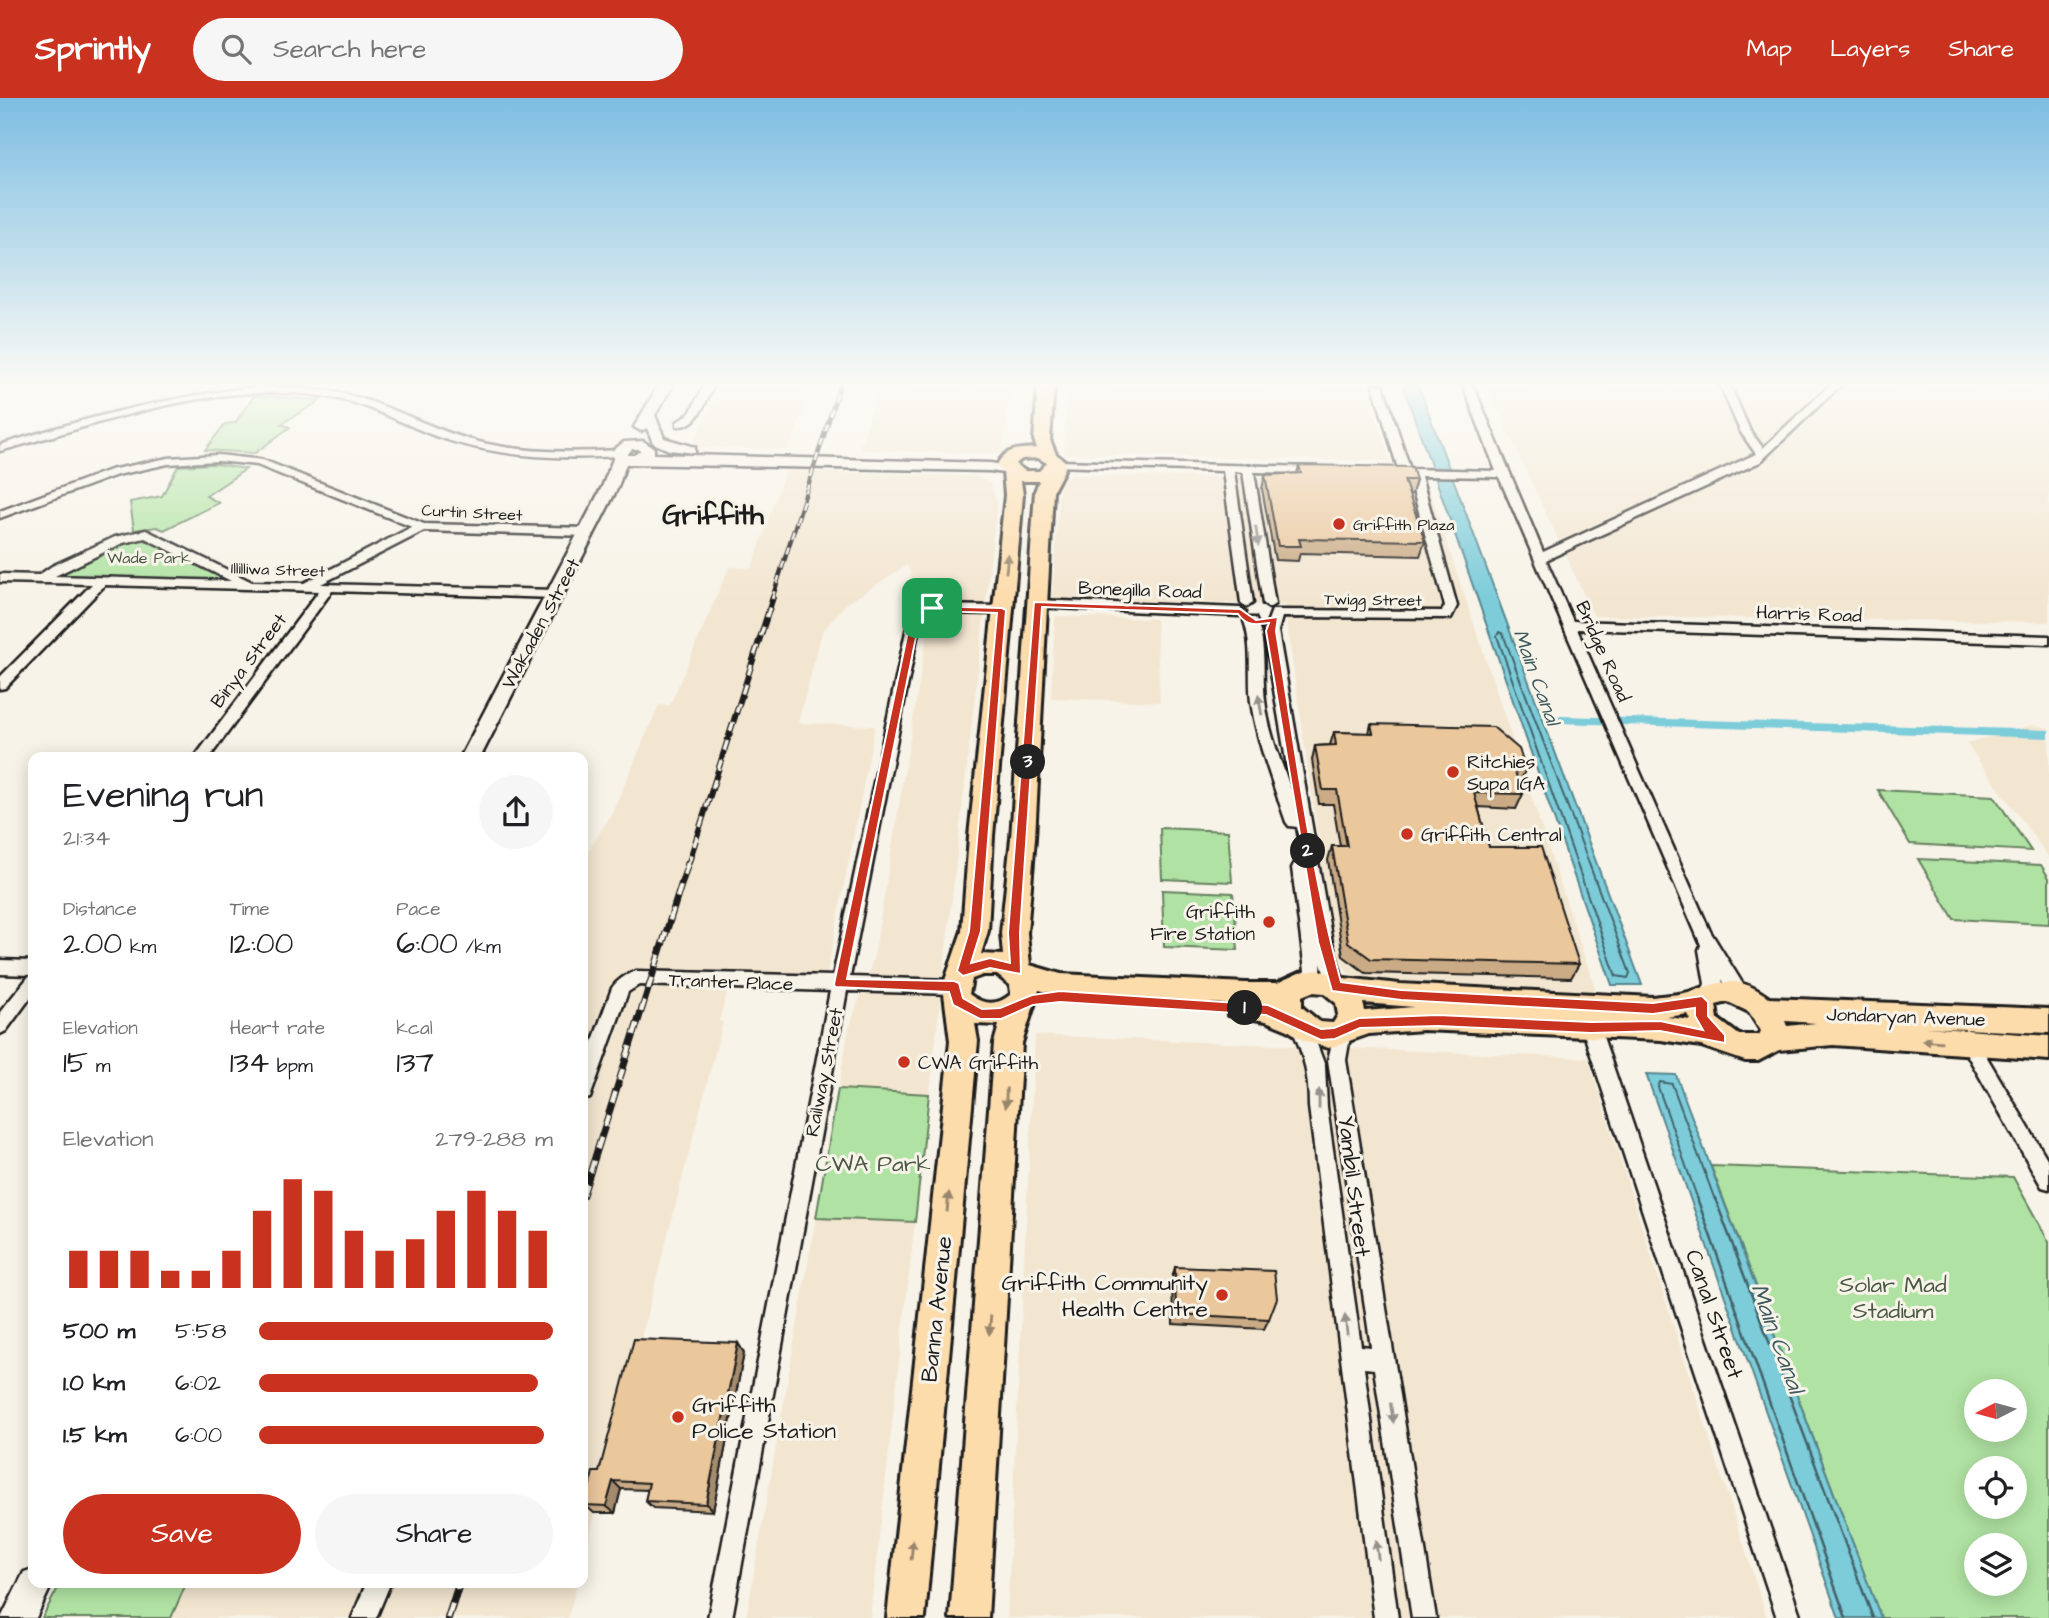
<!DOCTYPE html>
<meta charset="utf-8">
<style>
:root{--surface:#fff;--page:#f6f6f6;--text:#202124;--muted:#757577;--accent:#c8321e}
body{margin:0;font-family:"Architects Daughter",sans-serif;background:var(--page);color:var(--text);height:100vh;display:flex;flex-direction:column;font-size:26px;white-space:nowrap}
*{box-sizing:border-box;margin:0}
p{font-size:23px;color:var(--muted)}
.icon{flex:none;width:38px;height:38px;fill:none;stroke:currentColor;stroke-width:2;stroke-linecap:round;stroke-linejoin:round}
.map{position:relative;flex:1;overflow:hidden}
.details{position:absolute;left:28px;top:654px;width:560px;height:836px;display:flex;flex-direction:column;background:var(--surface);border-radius:14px;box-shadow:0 4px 18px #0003}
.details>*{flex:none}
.needle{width:46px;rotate:264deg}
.tools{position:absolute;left:1964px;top:1281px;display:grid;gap:14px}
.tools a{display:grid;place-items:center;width:63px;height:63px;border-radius:50%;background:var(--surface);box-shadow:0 4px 18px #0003;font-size:35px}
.pin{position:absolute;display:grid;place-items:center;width:60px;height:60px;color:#fff;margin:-30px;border-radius:14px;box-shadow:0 4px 10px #0006}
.km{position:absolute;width:35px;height:35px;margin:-18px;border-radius:50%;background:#222;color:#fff;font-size:19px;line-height:35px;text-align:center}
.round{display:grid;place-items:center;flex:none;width:74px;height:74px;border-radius:37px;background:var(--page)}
.summary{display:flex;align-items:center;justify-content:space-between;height:119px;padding:0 35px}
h1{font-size:38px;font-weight:600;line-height:52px}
.stats{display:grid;grid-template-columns:repeat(3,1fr);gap:10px;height:119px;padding:7px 35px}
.stats div{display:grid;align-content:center}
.stats b{font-size:30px;font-weight:600}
.stats small{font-size:19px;font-weight:400}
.stats p{font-size:19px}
.chart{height:196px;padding:14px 35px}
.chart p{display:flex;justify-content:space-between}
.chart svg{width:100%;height:126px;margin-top:7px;stroke:var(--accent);stroke-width:6}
.cta{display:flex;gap:14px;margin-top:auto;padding:14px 35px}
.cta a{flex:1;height:80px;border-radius:42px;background:var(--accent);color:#fff;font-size:28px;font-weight:600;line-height:80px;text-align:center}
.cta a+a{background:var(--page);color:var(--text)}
ul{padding:0 35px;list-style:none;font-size:23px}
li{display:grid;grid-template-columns:112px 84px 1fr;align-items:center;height:52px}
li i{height:18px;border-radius:9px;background:var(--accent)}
header{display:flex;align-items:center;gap:42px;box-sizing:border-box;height:98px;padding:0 35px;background:var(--accent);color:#fff}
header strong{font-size:33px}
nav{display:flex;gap:38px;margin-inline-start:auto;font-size:24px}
.search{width:490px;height:63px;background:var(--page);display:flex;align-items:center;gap:18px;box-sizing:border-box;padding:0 24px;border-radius:38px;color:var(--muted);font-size:26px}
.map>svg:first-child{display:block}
.built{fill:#f3e6d1}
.green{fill:#b0e3a3;stroke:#668060;stroke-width:2;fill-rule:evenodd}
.water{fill:#7dccda;stroke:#56868e;stroke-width:2}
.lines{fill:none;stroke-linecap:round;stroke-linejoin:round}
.shore-far1{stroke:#436268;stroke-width:2}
.shore{stroke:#436268;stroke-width:2.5}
.canal{fill:#7dccda;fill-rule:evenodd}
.street-casing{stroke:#1c1c1c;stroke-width:5}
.secondary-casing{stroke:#1c1c1c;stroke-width:5}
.primary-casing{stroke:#1c1c1c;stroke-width:6}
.street{fill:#f7f3e8;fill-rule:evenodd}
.secondary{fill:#f7f3e8;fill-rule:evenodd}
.primary{fill:#fddcac;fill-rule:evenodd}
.rail-far3-casing{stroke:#1c1c1c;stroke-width:4.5}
.rail-far2-casing{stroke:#1c1c1c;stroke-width:6}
.rail-far1-casing{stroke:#1c1c1c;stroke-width:7}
.rail-casing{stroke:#1c1c1c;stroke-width:8}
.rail-far3{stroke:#f7f3e8;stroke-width:2.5;stroke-dasharray:8;stroke-linecap:butt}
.rail-far2{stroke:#f7f3e8;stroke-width:3.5;stroke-dasharray:10;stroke-linecap:butt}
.rail-far1{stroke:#f7f3e8;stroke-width:4.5;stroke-dasharray:12;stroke-linecap:butt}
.rail{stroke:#f7f3e8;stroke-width:5;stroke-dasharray:15;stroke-linecap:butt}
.wall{fill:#caab86;stroke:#1c1c1c;stroke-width:2}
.shaded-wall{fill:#a48b6d;stroke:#1c1c1c;stroke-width:2}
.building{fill:#ebc79c;stroke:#1c1c1c;stroke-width:2}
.oneway{fill:#94928c}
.oneway2{fill:#98866b}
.route{fill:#c8321e;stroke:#fff;stroke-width:2;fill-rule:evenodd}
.poi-dot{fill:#c8321e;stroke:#f7f3e8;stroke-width:2.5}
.labels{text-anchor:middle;stroke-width:6;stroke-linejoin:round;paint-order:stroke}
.far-street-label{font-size:16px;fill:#1c1c1c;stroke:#f7f3e8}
.far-poi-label{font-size:16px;fill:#1c1c1c;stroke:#f7f3e8;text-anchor:start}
.far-park-label{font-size:16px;fill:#485844;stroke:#f7f3e8}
.street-label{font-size:19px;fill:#1c1c1c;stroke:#f7f3e8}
.poi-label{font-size:19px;fill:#1c1c1c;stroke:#f7f3e8;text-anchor:start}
.water-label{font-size:21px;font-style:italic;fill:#3e5a5e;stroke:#f7f3e8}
.near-park-label{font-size:23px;fill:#485844;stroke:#f7f3e8}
.near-street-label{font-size:23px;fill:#1c1c1c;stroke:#f7f3e8}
.near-poi-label{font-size:23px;fill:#1c1c1c;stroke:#f7f3e8;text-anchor:end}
.near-water-label{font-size:24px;font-style:italic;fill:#3e5a5e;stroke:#f7f3e8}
.far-town-label{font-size:28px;font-weight:bold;fill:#1c1c1c;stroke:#f7f3e8}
</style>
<header>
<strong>Sprintly</strong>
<div class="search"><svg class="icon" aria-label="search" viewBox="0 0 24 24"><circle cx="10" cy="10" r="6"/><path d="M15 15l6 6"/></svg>Search here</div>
<nav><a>Map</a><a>Layers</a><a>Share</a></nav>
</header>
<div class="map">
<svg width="2049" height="1520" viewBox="0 0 2049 1520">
<rect width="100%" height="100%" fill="#f7f3e8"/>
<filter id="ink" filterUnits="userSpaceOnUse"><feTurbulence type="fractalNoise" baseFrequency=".0143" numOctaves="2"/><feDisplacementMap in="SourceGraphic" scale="14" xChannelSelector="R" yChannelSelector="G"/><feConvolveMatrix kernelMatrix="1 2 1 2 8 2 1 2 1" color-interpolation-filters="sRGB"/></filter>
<g filter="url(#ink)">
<g class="built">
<polygon points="721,287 812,287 789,352 692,349"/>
<polygon points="879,287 1011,287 1002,356 859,352"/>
<polygon points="1067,287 1366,287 1390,363 1064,356"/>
<polygon points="1486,287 2049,287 2049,524 1594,518"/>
<polygon points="785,373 977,378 990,386 997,404 870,1520 746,1520 849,930 874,859 929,525 907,467 846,506 822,534 798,625 875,628 826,880 732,877 719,923 723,924 583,1463 583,762 612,715 659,607 670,607 729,469 752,470"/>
<polygon points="1073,377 1426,382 1597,896 1367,884 1348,875 1334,850 1284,507 1052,502 1060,382"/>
<polygon points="1055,518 1156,521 1160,604 1051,600"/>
<polygon points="2033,627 2049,630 2049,760 1966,645"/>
<polygon points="1035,937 1588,960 1767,1520 1007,1520"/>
<polygon points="186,1486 577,1486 568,1520 171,1520"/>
</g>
<g class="green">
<polygon points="254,298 321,302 281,326 290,329 255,355 205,352 225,326 235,325"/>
<polygon points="215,366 246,371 206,398 219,405 164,432 157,429 134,432 130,404 162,398 178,368"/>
<polygon points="142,438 224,478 217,482 54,478 123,442"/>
<polygon points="1878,692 1994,698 2031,753 1910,746"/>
<polygon points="1160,730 1228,733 1232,784 1162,781"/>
<polygon points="1918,761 2041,767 2049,780 2049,826 1954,821"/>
<polygon points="1162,792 1233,795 1238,852 1164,849"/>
<polygon points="838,991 929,996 915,1124 816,1120"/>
<path d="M1711,1068L2013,1079L2049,1144V1520H1881ZM1976,1293H2014V1332H1976ZM1976,1370H2014V1409H1976ZM1976,1447H2014V1486H1976Z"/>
<polygon points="60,1486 186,1486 171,1520 42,1520"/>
</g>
<g class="water">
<polygon points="1403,287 1418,287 1642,887 1612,887"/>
<polygon points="1646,976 1676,977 1881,1520 1839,1520"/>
</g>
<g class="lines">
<g class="shore-far1">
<polygon points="1499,534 1503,536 1630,875 1628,880 1616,878 1497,538"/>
<polyline points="1698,1102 1658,989 1660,984 1672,986 1715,1102"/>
</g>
<g class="shore">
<polyline points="1697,1100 1846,1520"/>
<polyline points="1715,1100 1873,1520"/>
</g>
<polygon class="canal" points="1561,618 2049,632 2049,640 1557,625 1555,622 1557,619"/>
<g class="street-casing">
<g id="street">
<path d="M704,287H714C706,303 698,330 677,328V324L690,315Z"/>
<path d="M1373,287H1383L1410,371L1496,373L1463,287H1473L1543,454L1756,356L1740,333L1720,287H1730L1750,333L1763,350L1830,287H1841L1760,364L1546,462L1573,523L2049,538V546L1577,531L1710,833L1749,896L1746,901C1732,906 1728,891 1722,881L1723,886L1714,902L1708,904L1702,902L1699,897L1705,886L1699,852L1701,847L1499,379L1421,378L1457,508L1451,520L1282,519L1278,533L1332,844L1345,889L1342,894L1336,896L1330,894L1321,865C1323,879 1315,895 1298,889L1295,884L1305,873L1292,770L1294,766L1303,765L1297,729L1289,728L1286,724C1273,685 1257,645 1251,604C1248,577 1253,549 1244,523L1245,520H1255C1267,543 1262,576 1265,602C1268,633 1281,663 1291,692L1264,533L1272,512L1442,513L1445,508L1409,378L1393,377L1387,374L1398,371Z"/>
<path d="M258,289C292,289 326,290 359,300C400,312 437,334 479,344C524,355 571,355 617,352L622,355L617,358C557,362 496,359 438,339C405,327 373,308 339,301C223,277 109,324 0,353V347C85,320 169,298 258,289Z"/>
<path d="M218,357L263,362L424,426L587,430L593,434L587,438L424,433L321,486L555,492L561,496L555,500L332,493L209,660H194L319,493L105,487L5,590L0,591V579L92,486L0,484V476L39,477L52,468L115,439L146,432L252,484L304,485L412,429L257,367L218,363L168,366L117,377L0,420V413L110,372L168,360ZM145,440L231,483L55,478L123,445Z"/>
<polygon points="1057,363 1318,369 1324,372 1318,375 1254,374 1275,506 1269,510 1263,506 1243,374 1234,373 1253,505 1247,509 1241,505 1223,373 1053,368 1053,364"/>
<polygon points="1037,502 1240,510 1246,514 1240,518 1033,509 1033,503"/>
<path d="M921,507L1002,508L1008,512L1002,516L925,515L921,519L850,879L954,882L960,884L963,889L960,894L954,896L847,893L732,1520H708L830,893L639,887L628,894L592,994L590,1000L583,1002V970L612,890C617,882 627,876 636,873L833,878L909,519L916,508Z"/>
<polygon points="0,862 33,863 33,896 6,933 0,936 0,914 30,877 0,876"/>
<path d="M1300,921L1306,924L1312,933L1325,968L1327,1009L1361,1248L1371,1249L1328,962L1336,928L1342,925L1348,928L1351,933L1346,962L1436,1520H1412L1374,1271L1364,1270L1398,1520H1374L1309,1009C1309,978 1304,956 1291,929L1294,924Z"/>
<polygon points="1591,922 1597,925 1600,930 1801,1520 1777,1520 1582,930 1585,925"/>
<polygon points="1966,931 1972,934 2049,1064 2049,1091 2042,1089 1960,944 1957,939 1960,934"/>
<polygon points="366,1486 390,1486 376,1520 352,1520"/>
</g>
</g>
<g class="secondary-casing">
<g id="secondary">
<polygon points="659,287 673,287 655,317 664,340 695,349 695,355 669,352 653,345 647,330 641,333 634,329"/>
<path d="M643,343L654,350V356L990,365L1015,369L1017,372L1010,376L990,373L626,366L618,389L480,660H460L602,389L613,361L612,353L624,344ZM632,351H639L640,353L634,357H627Z"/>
<polygon points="33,1471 33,1486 52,1486 36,1520 1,1520 24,1474"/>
</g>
</g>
<g class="primary-casing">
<path id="primary" d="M1038,287H1054L1050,342L1056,356L1065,363V370L1053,393L1035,740L1027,835L1030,867L1061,876L1246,885H1277L1299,875L1318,872L1344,880L1400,886L1653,899C1665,897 1680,897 1692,893C1724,883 1739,877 1769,900L2049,911V935L1924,929L2049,938V962L1833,947L1779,952L1758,963H1745L1701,948L1661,942L1423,932L1369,936L1329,950L1304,943L1288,932L1266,923L1228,917L1226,906L1061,898L1039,892L1022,945L988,1520H950L994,945L999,927L975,926L978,943L925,1520H887L950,943L943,888L962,833L969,738L1005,397L1003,374L997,367C1005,350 1021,351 1037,350L1034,342ZM1038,360L1047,365L1039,373H1025L1015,366L1022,361ZM1021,383H1039L1035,393L1011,740L1001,835L1003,857L981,856L988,833L993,738L1023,397ZM983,877H997L1010,887L1011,896C998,908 983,907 969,896L972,881ZM1312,894L1324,895L1336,905L1338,917L1333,925L1320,924L1302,909V898ZM1728,904L1749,914L1761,933L1759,937H1739L1718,921L1716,907ZM1363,905L1414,909L1365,913ZM1688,916L1691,922L1667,919ZM1785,923L1816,925L1787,928Z"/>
</g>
<use href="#street" class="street"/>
<use href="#secondary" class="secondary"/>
<use href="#primary" class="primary"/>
<g class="rail-far3-casing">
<polyline id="rail-far3" points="772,501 840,287"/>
</g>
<g class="rail-far2-casing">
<polyline id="rail-far2" points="688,767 773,499"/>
</g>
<g class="rail-far1-casing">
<polyline id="rail-far1" points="583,1097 688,765"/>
</g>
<g class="rail-casing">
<polyline id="rail" points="448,1520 459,1486"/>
</g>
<use href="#rail-far3" class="rail-far3"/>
<use href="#rail-far2" class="rail-far2"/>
<use href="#rail-far1" class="rail-far1"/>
<use href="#rail" class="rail"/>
</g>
<g class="wall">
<polygon points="1299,367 1416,382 1412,396 1409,396 1425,443 1420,458 1300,455 1298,463 1275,462 1262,391 1265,377 1297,376"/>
<polygon points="1371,626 1526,671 1519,686 1523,696 1516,711 1478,709 1489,749 1579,866 1571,880 1366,875 1343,858 1328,762 1332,748 1340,748 1333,706 1319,706 1312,662 1315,648 1330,647 1334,634 1369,635"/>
<polygon points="1175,1169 1269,1221 1264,1231 1173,1226 1172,1180"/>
<polygon points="738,1245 744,1255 713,1413 653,1410 645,1403 648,1392 621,1391 615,1415 594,1415 585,1407 599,1374"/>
</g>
<g class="shaded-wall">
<polygon points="738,1245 744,1255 713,1413 706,1406"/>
<polygon points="613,1383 621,1391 615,1415 606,1408"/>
</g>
<g class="building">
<polygon points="1299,367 1412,369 1416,382 1404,382 1425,443 1299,441 1301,448 1278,448 1265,377 1301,375"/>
<polygon points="1371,626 1493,629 1519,651 1526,671 1514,671 1523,696 1474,695 1489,749 1541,749 1579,866 1371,861 1348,844 1332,748 1347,748 1337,692 1323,692 1315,648 1336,647 1334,634 1373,635"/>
<polygon points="1175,1169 1274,1173 1277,1200 1269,1221 1176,1216"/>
<polygon points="634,1241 738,1245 706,1406 645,1403 649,1385 613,1383 606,1408 585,1407 593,1374 599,1374"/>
</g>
<defs><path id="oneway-solid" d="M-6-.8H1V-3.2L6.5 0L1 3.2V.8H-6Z" transform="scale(1.75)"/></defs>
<g class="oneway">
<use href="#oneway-solid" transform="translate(1257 438) rotate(82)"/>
<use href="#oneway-solid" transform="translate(1260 607) rotate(-100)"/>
<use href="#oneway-solid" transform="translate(1319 1001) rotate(-90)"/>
<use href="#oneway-solid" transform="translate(1346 1227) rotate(-97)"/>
<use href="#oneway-solid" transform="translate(1392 1315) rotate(81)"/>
<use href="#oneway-solid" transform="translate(1377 1452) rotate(-98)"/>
</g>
<g class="oneway2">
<use href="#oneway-solid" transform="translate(1007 465) rotate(-84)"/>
<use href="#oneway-solid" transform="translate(1932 943) rotate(-175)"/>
<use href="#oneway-solid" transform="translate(1006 1000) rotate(92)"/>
<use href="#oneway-solid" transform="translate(948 1104) rotate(-84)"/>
<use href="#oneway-solid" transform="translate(990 1227) rotate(95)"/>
<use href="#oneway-solid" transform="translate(912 1452) rotate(-85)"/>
</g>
</g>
<linearGradient id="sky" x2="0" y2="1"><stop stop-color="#7dbee2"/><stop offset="0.57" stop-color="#fbfaf5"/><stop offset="1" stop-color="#fbfaf5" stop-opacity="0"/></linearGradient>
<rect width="2049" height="500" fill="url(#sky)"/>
<path class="route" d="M1034,504L1240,511L1256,522L1278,519L1276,533C1295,650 1310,770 1341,884L1401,892L1653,905L1702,898L1708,904V918L1725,937V945L1660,933L1591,935L1438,928L1360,930L1335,941L1321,942L1266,917L1060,904L1033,907L1001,921H980L953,907L949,894L835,889L834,886L911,519L920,508L1002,510L1006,512L981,833L971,865L990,860L1010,865L1008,835ZM1042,509L1238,516C1246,528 1256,527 1269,525L1266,533L1318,844L1332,893L1401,902L1653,916L1695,910V918L1703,932L1660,923L1591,924L1438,917L1359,920L1334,930L1321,931L1268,907L1060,893L1032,897L1000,910L982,911L963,900L959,885L954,883L847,881L920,519L923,514L932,513L997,515L969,833L957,873L963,878L990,870L1021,876L1020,835Z"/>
<g class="poi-dot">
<circle cx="1339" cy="426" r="7"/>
<circle cx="1453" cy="674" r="7"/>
<circle cx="1407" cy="736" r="7"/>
<circle cx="1269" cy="824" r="7"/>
<circle cx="904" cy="964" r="7"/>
<circle cx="1222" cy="1197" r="7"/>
<circle cx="678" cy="1319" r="7"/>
</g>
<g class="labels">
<g class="far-street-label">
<text transform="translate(472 414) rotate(3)" y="6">Curtin Street</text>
<text transform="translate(278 471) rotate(2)" y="6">Illilliwa Street</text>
<text transform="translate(1373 501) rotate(1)" y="6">Twigg Street</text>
</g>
<g class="far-poi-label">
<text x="1353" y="432">Griffith Plaza</text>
</g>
<g class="far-park-label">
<text x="149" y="465">Wade Park</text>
</g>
<g class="street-label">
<text transform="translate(1140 491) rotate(2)" y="7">Bonegilla Road</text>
<text transform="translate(1809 515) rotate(2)" y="7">Harris Road</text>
<text transform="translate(540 525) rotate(-62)" y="7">Wakaden Street</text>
<text transform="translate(1604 553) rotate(66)" y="7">Bridge Road</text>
<text transform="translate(248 562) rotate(-53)" y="7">Binya Street</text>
<text transform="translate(731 883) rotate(2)" y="7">Tranter Place</text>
<text transform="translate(1906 918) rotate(2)" y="7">Jondaryan Avenue</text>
<text transform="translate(823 974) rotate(-79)" y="7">Railway Street</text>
</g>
<g class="poi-label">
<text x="1467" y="670">Ritchies<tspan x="1467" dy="22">Supa IGA</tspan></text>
<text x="1421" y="743">Griffith Central</text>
<text x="1255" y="820" text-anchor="end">Griffith<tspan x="1255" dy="22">Fire Station</tspan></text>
<text x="918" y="971">CWA Griffith</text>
</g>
<g class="water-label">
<text transform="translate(1537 579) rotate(70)" y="7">Main Canal</text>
</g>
<g class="near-park-label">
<text x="873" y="1073">CWA Park</text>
<text x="1893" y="1194">Solar Mad<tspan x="1893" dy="26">Stadium</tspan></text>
</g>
<g class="near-street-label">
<text transform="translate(1355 1088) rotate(83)" y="8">Yambil Street</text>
<text transform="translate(936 1211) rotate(-84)" y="8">Banna Avenue</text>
<text transform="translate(1715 1216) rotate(71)" y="8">Canal Street</text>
</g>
<g class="near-poi-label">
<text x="1208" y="1192">Griffith Community<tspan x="1208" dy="26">Health Centre</tspan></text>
<text x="692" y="1314" text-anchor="start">Griffith<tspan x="692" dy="26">Police Station</tspan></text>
</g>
<g class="near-water-label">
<text transform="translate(1778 1240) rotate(70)" y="8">Main Canal</text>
</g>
<g class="far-town-label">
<text x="713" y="426">Griffith</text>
</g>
</g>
</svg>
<div class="tools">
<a><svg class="needle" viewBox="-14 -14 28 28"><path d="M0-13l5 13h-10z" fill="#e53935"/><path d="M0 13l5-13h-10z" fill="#757577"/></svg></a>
<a><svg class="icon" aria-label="locate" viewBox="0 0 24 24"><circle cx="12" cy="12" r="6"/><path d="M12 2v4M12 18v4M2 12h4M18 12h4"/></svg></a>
<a><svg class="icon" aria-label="layers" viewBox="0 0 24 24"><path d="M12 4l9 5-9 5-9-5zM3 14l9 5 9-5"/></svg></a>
</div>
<div class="pin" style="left:932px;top:510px;background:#1e9e55"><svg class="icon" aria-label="arrive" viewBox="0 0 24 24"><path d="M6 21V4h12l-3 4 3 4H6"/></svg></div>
<b class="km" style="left:1245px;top:910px">1</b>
<b class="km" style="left:1308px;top:753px">2</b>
<b class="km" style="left:1028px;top:664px">3</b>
<section class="details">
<div class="summary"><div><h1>Evening run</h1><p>21:34</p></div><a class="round"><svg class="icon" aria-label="share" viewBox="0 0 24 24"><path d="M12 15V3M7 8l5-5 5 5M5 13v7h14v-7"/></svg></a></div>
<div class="stats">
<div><p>Distance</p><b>2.00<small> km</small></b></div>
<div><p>Time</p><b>12:00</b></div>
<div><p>Pace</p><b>6:00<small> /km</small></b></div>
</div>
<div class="stats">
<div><p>Elevation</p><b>15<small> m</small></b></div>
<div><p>Heart rate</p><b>134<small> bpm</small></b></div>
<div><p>kcal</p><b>137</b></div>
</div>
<div class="chart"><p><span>Elevation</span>279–288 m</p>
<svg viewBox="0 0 160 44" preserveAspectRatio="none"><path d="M5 44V31M15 44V31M25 44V31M35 44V38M45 44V38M55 44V31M65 44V17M75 44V6M85 44V10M95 44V24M105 44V31M115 44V27M125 44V17M135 44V10M145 44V17M155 44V24"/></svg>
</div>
<ul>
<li><b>500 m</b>5:58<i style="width:100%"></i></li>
<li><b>1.0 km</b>6:02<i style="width:95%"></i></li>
<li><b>1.5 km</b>6:00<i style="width:97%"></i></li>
</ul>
<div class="cta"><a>Save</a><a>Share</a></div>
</section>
</div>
